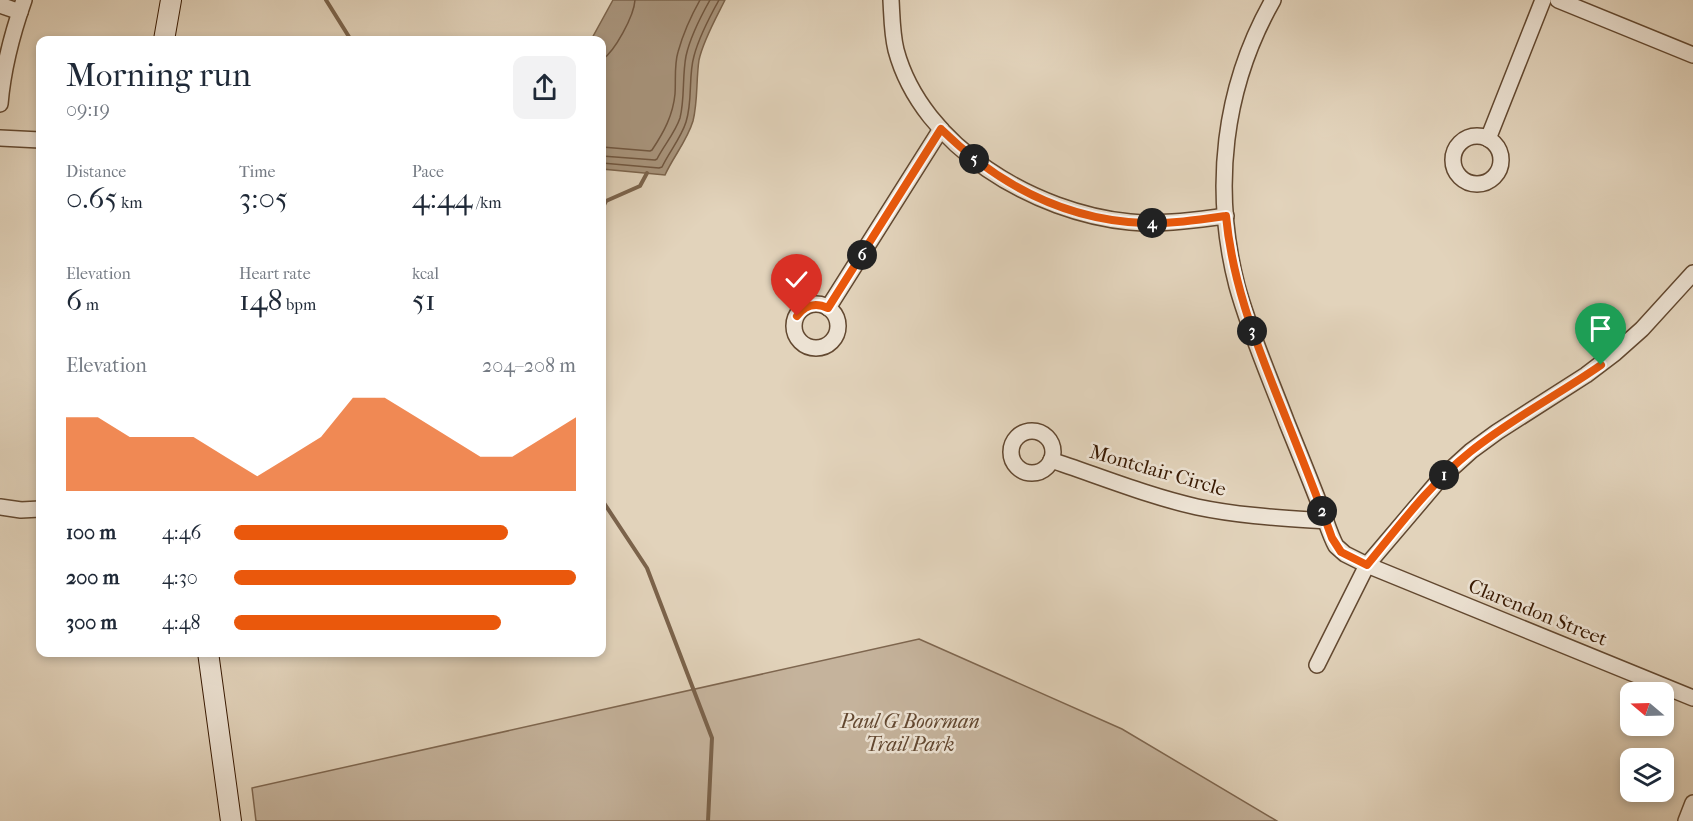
<!DOCTYPE html>
<meta charset="utf-8">
<style>
:root{--surface:#fff;--page:#f2f2f3;--text:#1f2937;--muted:#747a83;--accent:#ea580c}
body{margin:0;font-family:"IM FELL French Canon",serif;background:var(--page);color:var(--text);height:100vh;display:flex;flex-direction:column;font-size:22px;white-space:nowrap}
*{box-sizing:border-box;margin:0}
p{font-size:20px;color:var(--muted)}
.icon{flex:none;width:33px;height:33px;fill:none;stroke:currentColor;stroke-width:2;stroke-linecap:round;stroke-linejoin:round}
.map{position:relative;flex:1;overflow:hidden}
.details{position:absolute;left:36px;top:36px;width:570px;height:621px;display:flex;flex-direction:column;background:var(--surface);border-radius:12px;box-shadow:0 3px 9px #0003}
.details>*{flex:none}
.needle{width:39px;rotate:289deg}
.fabs{position:absolute;left:1620px;top:682px;display:grid;gap:12px}
.fabs a{display:grid;place-items:center;width:54px;height:54px;border-radius:12px;background:var(--surface);box-shadow:0 3px 9px #0003;font-size:30px}
.pin{position:absolute;display:grid;place-items:center;width:51px;height:51px;color:#fff;margin:-62px -26px;border-radius:50% 50% 50% 0;rotate:-45deg;box-shadow:0 0 6px #0007}
.pin .icon{rotate:45deg}
.km{position:absolute;width:30px;height:30px;margin:-15px;border-radius:50%;background:#222;color:#fff;font-size:16px;line-height:30px;text-align:center}
.round{display:grid;place-items:center;flex:none;width:63px;height:63px;border-radius:12px;background:var(--page)}
.summary{display:flex;align-items:center;justify-content:space-between;height:102px;padding:0 30px}
h1{font-size:33px;font-weight:600;line-height:45px}
.figures{display:grid;grid-template-columns:repeat(3,1fr);gap:9px;height:102px;padding:6px 30px}
.figures div{display:grid;align-content:center}
.figures b{font-size:30px;font-weight:600}
.figures small{font-size:16px;font-weight:400}
.figures p{font-size:16px}
.chart{height:168px;padding:12px 30px}
.chart p{display:flex;justify-content:space-between}
.chart svg{width:100%;height:108px;margin-top:6px;fill:var(--accent);opacity:.7}
ul{padding:0 30px;list-style:none;font-size:20px}
li{display:grid;grid-template-columns:96px 72px 1fr;align-items:center;height:45px}
li i{height:15px;border-radius:8px;background:var(--accent)}
.map>svg:first-child{display:block}
.green{fill:#c5b39c;stroke:#7e664f;stroke-width:1.5}
.water{fill:#a8947c;stroke:#7b634b;stroke-width:1.5}
.lines{fill:none;stroke-linecap:round;stroke-linejoin:round}
.shore{stroke:#70563f;stroke-width:1.5}
.stream{stroke:#7b634b;stroke-width:4}
.street-casing{stroke:#624830;stroke-width:18}
.secondary-casing{stroke:#381902;stroke-width:22}
.street{stroke:#ece2d3;stroke-width:15}
.secondary{stroke:#ece2d3;stroke-width:20}
.route-casing{stroke:#fff;stroke-width:12}
.route{stroke:#ea580c;stroke-width:8}
.labels{text-anchor:middle;stroke-width:5;stroke-linejoin:round;paint-order:stroke}
.street-label{font-size:20px;fill:#381902;stroke:#ece2d3}
.park-label{font-size:20px;font-style:italic;fill:#624730;stroke:#ece2d3}
</style>
<div class="map">
<svg width="1693" height="821" viewBox="0 0 1693 821">
<rect width="100%" height="100%" fill="#e2d3bb"/>
<filter id="stains"><feTurbulence type="fractalNoise" baseFrequency=".00333" numOctaves="4"/><feColorMatrix values="0 0 0 0 .2 0 0 0 0 .09 0 0 0 0 .02 0 0 0 .5 -.17"/></filter>
<radialGradient id="worn" r=".72"><stop offset=".6" stop-color="#630" stop-opacity="0"/><stop offset="1" stop-color="#630" stop-opacity=".3"/></radialGradient>
<polygon class="green" points="919,639 1122,729 1277,821 256,821 252,788"/>
<path class="water" d="M613,0H725C716,18 703,41 699,60C696,80 698,101 693,121C687,141 673,157 665,175L602,169V40H591Z"/>
<g class="lines">
<g class="shore">
<path d="M602,60C615,51 634,16 635,0"/>
<path d="M602,147L650,151L652,150C664,132 673,115 675,94C676,80 674,65 678,52C683,34 691,16 700,0"/>
<path d="M602,156L655,160L657,159C664,145 675,133 680,118C685,98 682,77 686,56C690,38 701,16 710,0"/>
<path d="M602,163L659,168L662,167C669,152 681,138 686,122C693,100 688,77 694,56C699,37 709,18 719,0"/>
</g>
<g class="stream">
<polyline points="326,0 351,40"/>
<polyline points="602,209 606,201 640,186 647,173"/>
<polyline points="602,500 647,568 712,738 708,821"/>
</g>
<g class="street-casing">
<g id="street">
<path d="M891,0C892,17 892,34 896,50C922,147 1035,213 1130,222C1162,225 1194,220 1226,216"/>
<path d="M1273,0C1223,88 1212,189 1237,286C1250,333 1270,378 1287,423C1298,450 1309,477 1319,503C1325,517 1329,533 1336,546L1345,554L1367,565L1693,698"/>
<polyline points="1558,0 1693,55"/>
<polyline points="0,5 20,12"/>
<path d="M0,104C3,68 12,34 24,0"/>
<circle cx="1477" cy="160" r="24"/>
<polyline points="0,138 40,140"/>
<polyline points="1488,139 1543,0"/>
<circle cx="816" cy="326" r="22"/>
<polyline points="828,308 941,129"/>
<circle cx="1032" cy="452" r="21"/>
<path d="M1051,460C1099,476 1148,496 1197,507C1240,516 1282,518 1326,521"/>
<polyline points="0,507 21,510 40,509"/>
<polyline points="1317,665 1367,565 1440,479 1471,451 1497,432 1586,375 1615,353 1642,329 1693,273"/>
<polyline points="1686,821 1693,803"/>
</g>
</g>
<g class="secondary-casing">
<g id="secondary">
<polyline points="164,40 171,0"/>
<polyline points="208,652 231,821"/>
</g>
</g>
<use href="#street" class="street"/>
<use href="#secondary" class="secondary"/>
</g>
<g class="lines">
<g class="route-casing">
<path id="route" d="M797,316C805,305 815,302 828,308L941,129C997,184 1065,220 1144,223C1171,224 1198,220 1226,216C1232,279 1253,335 1276,393C1295,441 1315,490 1332,538L1341,552L1367,565C1399,526 1430,484 1470,452C1511,419 1558,395 1601,365"/>
</g>
<use href="#route" class="route"/>
</g>
<g class="labels">
<g class="street-label">
<text transform="translate(1158 470) rotate(16)" y="7">Montclair Circle</text>
<text transform="translate(1538 612) rotate(22)" y="7">Clarendon Street</text>
</g>
<g class="park-label">
<text x="910" y="728">Paul G Boorman<tspan x="910" dy="23">Trail Park</tspan></text>
</g>
</g>
<rect width="100%" height="100%" filter="url(#stains)"/>
<rect width="100%" height="100%" fill="url(#worn)"/>
</svg>
<div class="fabs">
<a><svg class="needle" viewBox="-14 -14 28 28"><path d="M0-13l5 13h-10z" fill="#e53935"/><path d="M0 13l5-13h-10z" fill="#747a83"/></svg></a>
<a><svg class="icon" aria-label="layers" viewBox="0 0 24 24"><path d="M12 4l9 5-9 5-9-5zM3 14l9 5 9-5"/></svg></a>
</div>
<div class="pin" style="left:1601px;top:365px;background:#1e9e55"><svg class="icon" aria-label="arrive" viewBox="0 0 24 24"><path d="M6 21V4h12l-3 4 3 4H6"/></svg></div>
<div class="pin" style="left:797px;top:316px;background:#d93025"><svg class="icon" aria-label="check" viewBox="0 0 24 24"><path d="M5 12l5 5 9-10"/></svg></div>
<b class="km" style="left:1444px;top:475px">1</b>
<b class="km" style="left:1322px;top:511px">2</b>
<b class="km" style="left:1252px;top:331px">3</b>
<b class="km" style="left:1152px;top:223px">4</b>
<b class="km" style="left:974px;top:159px">5</b>
<b class="km" style="left:862px;top:255px">6</b>
<section class="details">
<div class="summary"><div><h1>Morning run</h1><p>09:19</p></div><a class="round"><svg class="icon" aria-label="share" viewBox="0 0 24 24"><path d="M12 15V3M7 8l5-5 5 5M5 13v7h14v-7"/></svg></a></div>
<div class="figures">
<div><p>Distance</p><b>0.65<small> km</small></b></div>
<div><p>Time</p><b>3:05</b></div>
<div><p>Pace</p><b>4:44<small> /km</small></b></div>
</div>
<div class="figures">
<div><p>Elevation</p><b>6<small> m</small></b></div>
<div><p>Heart rate</p><b>148<small> bpm</small></b></div>
<div><p>kcal</p><b>51</b></div>
</div>
<div class="chart"><p><span>Elevation</span>204–208 m</p>
<svg viewBox="0 0 160 44" preserveAspectRatio="none"><path d="M0 44V14L10 14L20 22L30 22L40 22L50 30L60 38L70 30L80 22L90 6L100 6L110 14L120 22L130 30L140 30L150 22L160 14V44z"/></svg>
</div>
<ul>
<li><b>100 m</b>4:46<i style="width:80%"></i></li>
<li><b>200 m</b>4:30<i style="width:100%"></i></li>
<li><b>300 m</b>4:48<i style="width:78%"></i></li>
</ul>
</section>
</div>
